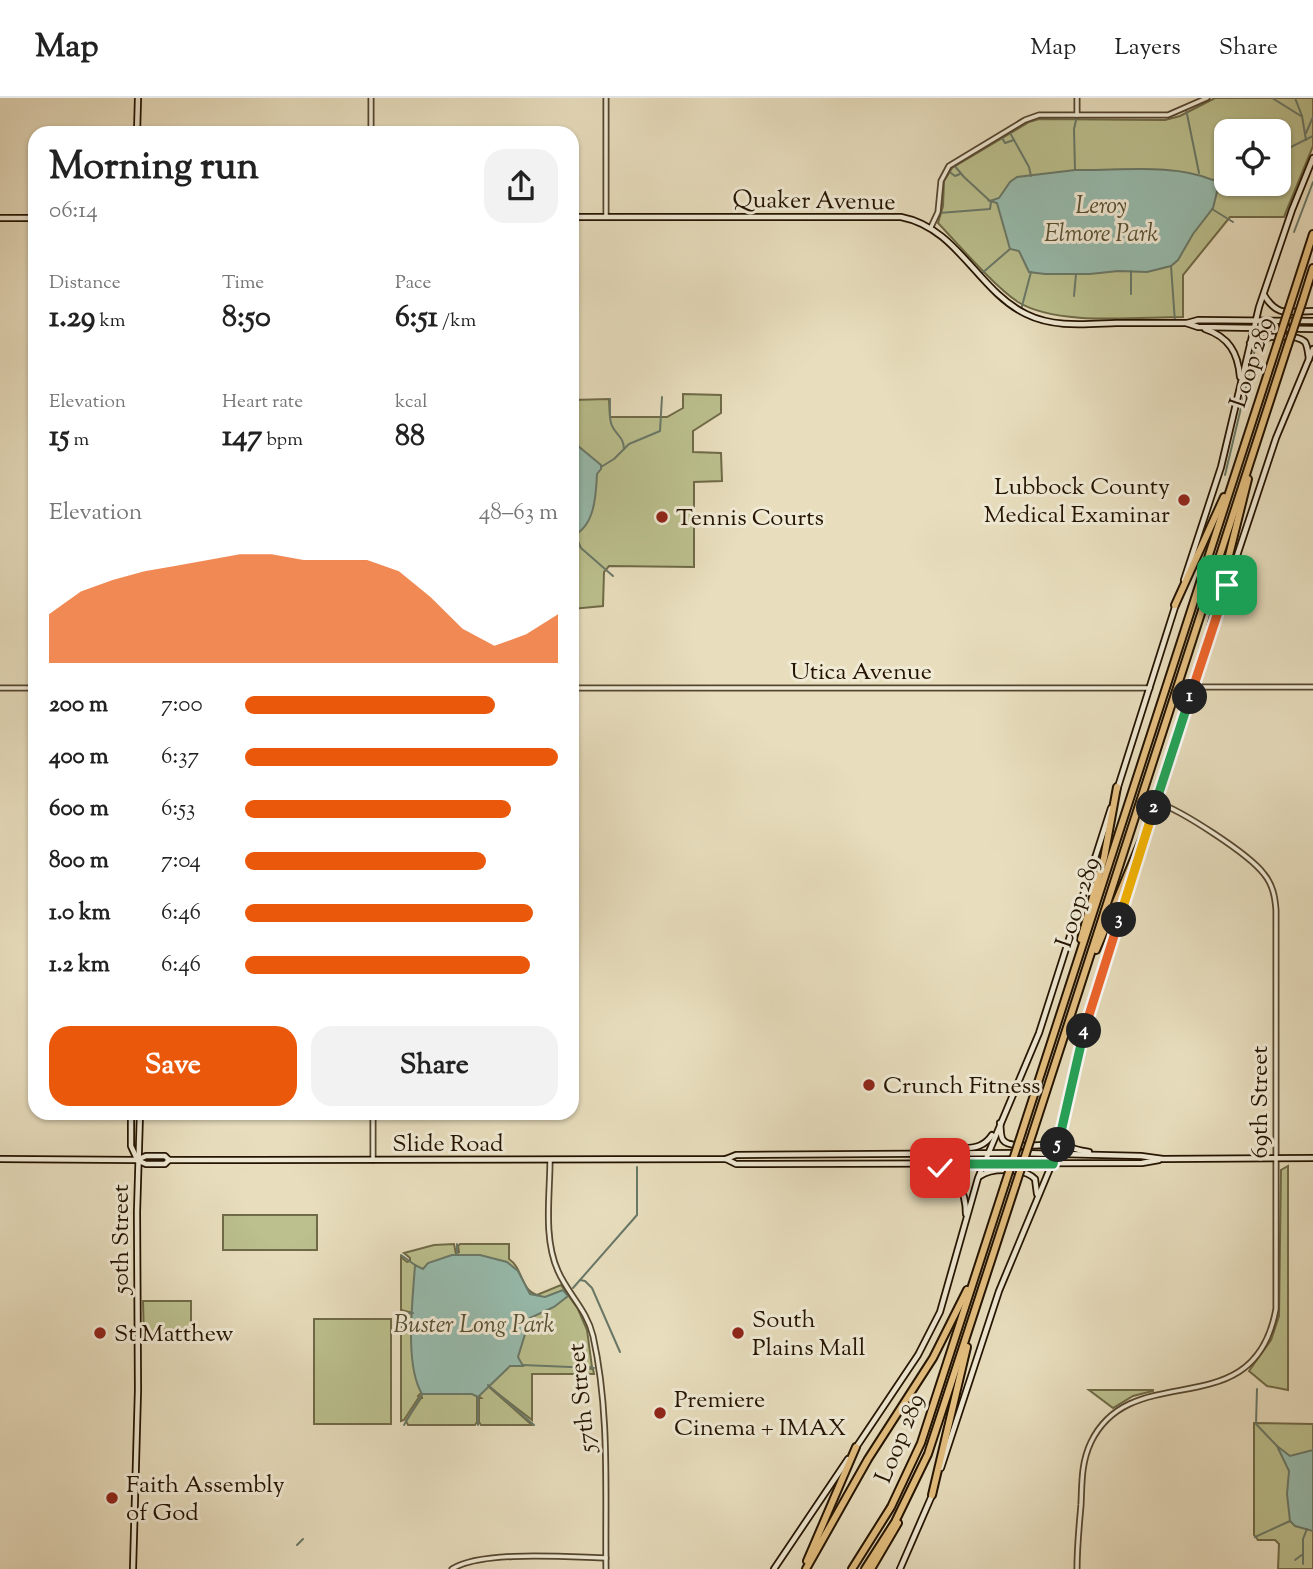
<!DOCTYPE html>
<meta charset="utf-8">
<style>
:root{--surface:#fff;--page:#f2f2f2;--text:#222;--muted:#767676;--line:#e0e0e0;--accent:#ea580c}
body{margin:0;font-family:"Sorts Mill Goudy",serif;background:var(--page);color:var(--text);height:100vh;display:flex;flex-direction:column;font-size:26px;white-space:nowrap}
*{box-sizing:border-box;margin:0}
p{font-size:23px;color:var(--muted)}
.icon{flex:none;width:38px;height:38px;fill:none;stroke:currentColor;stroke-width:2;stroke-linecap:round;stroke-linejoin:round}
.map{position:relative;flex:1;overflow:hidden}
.panel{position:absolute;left:28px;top:28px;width:551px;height:994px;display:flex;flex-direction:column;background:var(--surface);border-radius:21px;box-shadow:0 2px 5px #0004}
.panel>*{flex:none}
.controls{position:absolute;left:1214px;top:21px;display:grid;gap:14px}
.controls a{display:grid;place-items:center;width:77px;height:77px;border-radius:14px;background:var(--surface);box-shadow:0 2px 5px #0004;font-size:35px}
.pin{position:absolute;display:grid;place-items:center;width:60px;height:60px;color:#fff;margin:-30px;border-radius:14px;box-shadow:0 4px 10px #0006}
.km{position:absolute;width:35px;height:35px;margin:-18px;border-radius:50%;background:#222;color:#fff;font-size:19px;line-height:35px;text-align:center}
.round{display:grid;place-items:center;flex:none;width:74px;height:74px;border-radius:21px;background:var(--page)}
.headline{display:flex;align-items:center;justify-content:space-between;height:119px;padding:0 21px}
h1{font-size:38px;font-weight:700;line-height:52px}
.figures{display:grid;grid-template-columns:repeat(3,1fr);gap:10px;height:119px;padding:7px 21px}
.figures div{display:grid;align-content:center}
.figures b{font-size:30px;font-weight:700}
.figures small{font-size:19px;font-weight:400}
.figures p{font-size:19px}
.chart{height:196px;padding:14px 21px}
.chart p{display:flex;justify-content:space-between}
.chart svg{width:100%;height:126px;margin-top:7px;fill:var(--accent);opacity:.7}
.action{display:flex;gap:14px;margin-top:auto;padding:14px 21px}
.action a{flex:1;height:80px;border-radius:21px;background:var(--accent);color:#fff;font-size:28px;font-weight:700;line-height:80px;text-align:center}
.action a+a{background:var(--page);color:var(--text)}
ul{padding:0 21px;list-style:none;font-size:23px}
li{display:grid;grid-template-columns:112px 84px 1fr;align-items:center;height:52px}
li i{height:18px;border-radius:9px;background:var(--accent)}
header{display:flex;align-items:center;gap:42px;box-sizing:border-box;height:98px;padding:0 35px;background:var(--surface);border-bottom:2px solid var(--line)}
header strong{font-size:33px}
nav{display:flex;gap:38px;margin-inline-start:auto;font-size:24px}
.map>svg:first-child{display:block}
.green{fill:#bbc08e;stroke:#6f6a47;stroke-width:2;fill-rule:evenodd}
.water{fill:#97bcae;stroke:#697868;stroke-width:2}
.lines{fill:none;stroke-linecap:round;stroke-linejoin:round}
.stream{stroke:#697868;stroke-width:2}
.tertiary-casing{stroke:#544630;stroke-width:7}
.secondary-casing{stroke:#231300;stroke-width:8}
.motorway-casing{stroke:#231300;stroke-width:10}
.tertiary{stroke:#f0ead5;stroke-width:3.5}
.secondary{stroke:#f0ead5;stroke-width:4.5}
.motorway{stroke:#e4bf7f;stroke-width:6}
.motorway-bridge-casing{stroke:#231300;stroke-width:10;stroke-linecap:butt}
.motorway-bridge{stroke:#e4bf7f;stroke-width:6}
.split-1-casing{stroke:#fff;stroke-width:14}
.split-2-casing{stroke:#fff;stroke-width:14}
.split-3-casing{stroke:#fff;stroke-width:14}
.split-4-casing{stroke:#fff;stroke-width:14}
.split-5-casing{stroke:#fff;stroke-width:14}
.split-6-casing{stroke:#fff;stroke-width:14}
.split-7-casing{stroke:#fff;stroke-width:14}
.split-1{stroke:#f0652b;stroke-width:9}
.split-2{stroke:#22a559;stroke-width:9}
.split-3{stroke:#f5b400;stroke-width:9}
.split-4{stroke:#f0652b;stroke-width:9}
.split-5{stroke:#22a559;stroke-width:9}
.split-6{stroke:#22a559;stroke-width:9}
.split-7{stroke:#f5b400;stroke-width:9}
.poi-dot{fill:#8f2418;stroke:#f0ead5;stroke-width:2.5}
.labels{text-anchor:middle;stroke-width:6;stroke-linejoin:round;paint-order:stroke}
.street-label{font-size:24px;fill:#231300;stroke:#f0ead5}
.park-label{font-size:24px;font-style:italic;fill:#585032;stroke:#f0ead5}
.poi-label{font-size:24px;fill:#231300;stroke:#f0ead5;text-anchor:start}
</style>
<header>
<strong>Map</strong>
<nav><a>Map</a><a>Layers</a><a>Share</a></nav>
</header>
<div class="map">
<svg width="1313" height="1471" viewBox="0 0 1313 1471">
<rect width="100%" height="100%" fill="#e8debe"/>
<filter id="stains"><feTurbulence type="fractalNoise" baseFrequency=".00286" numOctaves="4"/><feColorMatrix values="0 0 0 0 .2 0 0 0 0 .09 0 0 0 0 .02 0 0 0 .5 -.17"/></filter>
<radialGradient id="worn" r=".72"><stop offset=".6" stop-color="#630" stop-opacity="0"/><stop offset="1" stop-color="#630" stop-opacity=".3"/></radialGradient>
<g class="green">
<path d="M1215,0H1313V48L1284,119H1230L1183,177V219C1136,219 1057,228 1018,204C994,188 959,147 938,125L943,108L944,83L952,70L1029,24L1039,21L1165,22L1180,18ZM1227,33H1279V86H1227Z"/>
<polygon points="683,296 721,297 721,315 693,333 693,354 721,355 722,383 694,384 694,469 609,468 604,474 603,508 572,511 572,302 609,301 610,319 667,319 683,310"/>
<polygon points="1288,1068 1288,1292 1267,1288 1249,1273 1271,1242 1279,1218 1281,1072"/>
<rect x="223" y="1117" width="94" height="35"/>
<path d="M454,1146L456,1156L459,1154L458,1148L460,1146H509V1161C523,1170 520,1192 537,1197L561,1187L578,1211L587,1232L592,1269L582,1270L593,1271L594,1276H532V1322L488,1288L532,1327H481L479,1324V1300H481L477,1297V1324L475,1327H408L406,1323L421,1300H422L421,1295L418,1298L419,1299L404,1322L401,1323V1217L413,1215L401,1212V1159L407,1164L410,1163V1160L404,1155L434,1147Z"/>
<polygon points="143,1203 191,1203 191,1244 144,1244"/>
<rect x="314" y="1221" width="77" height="105"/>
<polygon points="1089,1292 1153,1292 1153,1293 1133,1298 1113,1310"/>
<polygon points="1254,1325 1313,1326 1313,1471 1278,1471 1279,1446 1275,1442 1258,1442 1254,1437"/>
</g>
<g class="water">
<path d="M1075,72C1119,73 1173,65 1213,82L1224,78L1226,79L1218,90L1213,110L1193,136L1178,162L1171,168L1147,174L1118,173L1090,176H1045L1029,174L1019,153L1010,151L997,105L990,103L999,100L1010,84L1017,79Z"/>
<path d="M572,343L601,367V371L597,376C596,397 595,429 572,438Z"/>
<path d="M452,1157H480L507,1164L518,1173L530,1196L545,1199L563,1192L568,1198L554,1209L530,1220L518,1259L523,1268H510L478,1299L472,1296H422C404,1266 413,1200 415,1167L423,1171L428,1165Z"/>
<polygon points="1277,1348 1290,1358 1313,1352 1313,1433 1295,1428 1290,1423 1287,1396 1289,1373"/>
</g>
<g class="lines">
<g class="stream">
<polyline points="1272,0 1301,18"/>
<polyline points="1295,0 1302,18 1306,42"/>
<polyline points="1186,11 1199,75"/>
<polyline points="1009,33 1029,69 1031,78"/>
<polyline points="1306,35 1313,19"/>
<polyline points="1001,38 1005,45 1014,42"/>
<polyline points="1279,55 1313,38"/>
<polyline points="953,66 964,79 990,103"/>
<polyline points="947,72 955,78 960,76"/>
<polyline points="1075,72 1074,31 1077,18"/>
<polyline points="1212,111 1233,124"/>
<polyline points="939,115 990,111 991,104"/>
<polyline points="1294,134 1313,84"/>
<polyline points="1171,168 1175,224"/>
<polyline points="1131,173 1131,196"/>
<polyline points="981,176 1010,151"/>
<polyline points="1074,198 1076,176"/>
<polyline points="1021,212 1031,174"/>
<path d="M610,301C610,308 609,318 611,325C614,336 624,338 624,351"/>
<polyline points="601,369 614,361 629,346 660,333 662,299"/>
<polyline points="1225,377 1255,251"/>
<polyline points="575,437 581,450 613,478"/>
<polyline points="457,1146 457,1157"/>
<polyline points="401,1157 415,1167"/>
<polyline points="580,1182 585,1183 592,1190 620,1254"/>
<polyline points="573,1190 637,1117 637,1069"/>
<polyline points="400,1215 413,1215"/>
<polyline points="523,1267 594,1270"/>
<polyline points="488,1287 534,1327"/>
<polyline points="1257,1291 1256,1326 1277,1348"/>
<polyline points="478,1299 478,1327"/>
<polyline points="404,1327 422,1296"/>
<polyline points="1255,1439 1290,1423"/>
<polyline points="297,1447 303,1441"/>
<polyline points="1295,1462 1303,1456"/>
<polyline points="1303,1466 1303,1441 1307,1431"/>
</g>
<g class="tertiary-casing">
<g id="tertiary">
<polyline points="371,0 371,35"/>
<polyline points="606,0 606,119"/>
<polyline points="1077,0 1077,17"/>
<polyline points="931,129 938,114 941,83 949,68 1025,22 1039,17 1168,17 1207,0"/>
<polyline points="1193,589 1313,589"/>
<polyline points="0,590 35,590"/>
<polyline points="572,590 1150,590"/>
<polyline points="373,1015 373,1062"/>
<path d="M550,1062C550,1097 543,1140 558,1173C568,1196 587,1212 593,1238C610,1314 605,1393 606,1471"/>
<path d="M452,1471C482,1452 568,1459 606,1460"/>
<path d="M1077,1471C1077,1449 1079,1429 1081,1407C1082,1385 1081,1365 1091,1344C1133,1258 1254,1331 1276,1211V812C1275,799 1273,787 1264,776C1249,756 1181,712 1156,704"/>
</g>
</g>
<g class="secondary-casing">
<g id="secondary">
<polyline points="137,35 138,0"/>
<path d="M572,119H901C958,130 977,192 1026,216C1054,230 1086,226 1116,225C1140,225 1163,225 1186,225L1198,229L1313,231"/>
<polyline points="0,120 35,120"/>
<path d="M1264,197C1278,220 1288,213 1313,213"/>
<polyline points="1187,225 1198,222 1313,223"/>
<path d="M1205,231C1229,239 1238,255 1240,279"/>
<path d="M1250,245C1259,238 1297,235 1305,244C1308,249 1308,255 1309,261"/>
<polyline points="1184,482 1221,369 1259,209 1292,112 1313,60"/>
<polyline points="1218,515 1276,340 1313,251"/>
<polyline points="1117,692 1176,506"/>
<polyline points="1149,725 1206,550"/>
<polyline points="131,1015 131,1048 137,1061"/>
<path d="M1000,1025C1001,1030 1000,1038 1003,1042C1009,1051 1049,1048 1058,1043"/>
<path d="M1063,1039C1067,1051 1078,1052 1089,1054"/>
<path d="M947,1054C965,1047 980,1055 992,1037"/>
<polyline points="0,1061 137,1062 146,1066 165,1066 169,1062"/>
<polyline points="726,1061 736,1066 1142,1065 1159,1062"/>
<polyline points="137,1062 146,1058 165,1058 169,1062 195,1062 726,1061 736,1057 1021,1055 1141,1058 1163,1061 1313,1060"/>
<path d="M933,1068C956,1074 966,1093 966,1116"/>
<path d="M980,1078C992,1069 1025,1070 1035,1081L1037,1096"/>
<polyline points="855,1351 918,1257 940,1214 978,1080 1039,935 1111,710"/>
<polyline points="941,1370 999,1193 1056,1056 1090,908 1143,747"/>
<polyline points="133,1471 138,1292 137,1114 140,1015"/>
<polyline points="774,1471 848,1361"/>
<polyline points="900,1471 933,1395"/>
</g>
</g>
<g class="motorway-casing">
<g id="motorway">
<polyline points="1291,204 1313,136"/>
<polyline points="1302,205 1313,170"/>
<polyline points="1175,507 1224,399"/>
<polyline points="1206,550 1248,381"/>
<polyline points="1081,841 1104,760 1117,689"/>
<polyline points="1096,852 1149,725"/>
<polyline points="1022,1034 1277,247"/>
<polyline points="1033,1034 1288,247"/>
<polyline points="932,1397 967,1249"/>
<polyline points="807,1463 856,1349"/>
<polyline points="806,1471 868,1361 933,1260 967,1192"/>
<polyline points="852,1471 891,1409 921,1345 1005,1086"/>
<polyline points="865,1471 895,1424 928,1356 1016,1086"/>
<polyline points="871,1471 898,1425"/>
</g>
</g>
<use href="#tertiary" class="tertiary"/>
<use href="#secondary" class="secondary"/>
<use href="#motorway" class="motorway"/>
<g class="motorway-bridge-casing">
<g id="motorway-bridge">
<polyline points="1277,247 1291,204"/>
<polyline points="1288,247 1302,205"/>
<polyline points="1005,1086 1022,1034"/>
<polyline points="1016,1086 1033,1034"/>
</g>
</g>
<use href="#motorway-bridge" class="motorway-bridge"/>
</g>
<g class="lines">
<g class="split-1-casing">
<polyline id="split-1" points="1190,599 1227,487"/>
</g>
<g class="split-2-casing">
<polyline id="split-2" points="1154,710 1190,599"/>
</g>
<g class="split-3-casing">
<polyline id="split-3" points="1119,822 1154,710"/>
</g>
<g class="split-4-casing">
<polyline id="split-4" points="1084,933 1119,822"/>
</g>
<g class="split-5-casing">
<polyline id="split-5" points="1058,1047 1084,933"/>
</g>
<g class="split-6-casing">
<polyline id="split-6" points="955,1066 1053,1066 1058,1047"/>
</g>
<g class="split-7-casing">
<polyline id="split-7" points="940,1070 921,1066 955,1066"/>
</g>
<use href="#split-1" class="split-1"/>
<use href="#split-2" class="split-2"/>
<use href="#split-3" class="split-3"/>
<use href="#split-4" class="split-4"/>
<use href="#split-5" class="split-5"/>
<use href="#split-6" class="split-6"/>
<use href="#split-7" class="split-7"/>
</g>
<g class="poi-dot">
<circle cx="1184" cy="402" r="7"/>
<circle cx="662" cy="419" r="7"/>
<circle cx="869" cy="987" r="7"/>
<circle cx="100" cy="1235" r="7"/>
<circle cx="738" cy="1235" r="7"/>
<circle cx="660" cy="1315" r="7"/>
<circle cx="112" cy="1400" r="7"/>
</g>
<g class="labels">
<g class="street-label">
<text transform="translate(814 102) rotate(1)" y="8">Quaker Avenue</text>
<text transform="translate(1251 264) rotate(-72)" y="8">Loop 289</text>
<text x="861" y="581">Utica Avenue</text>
<text transform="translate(1077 804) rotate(-72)" y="8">Loop 289</text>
<text transform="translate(1259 1004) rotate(-90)" y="8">69th Street</text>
<text x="448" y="1053">Slide Road</text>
<text transform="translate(120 1141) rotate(-90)" y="8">50th Street</text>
<text transform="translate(581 1300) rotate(-96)" y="8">57th Street</text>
<text transform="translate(899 1340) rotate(-68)" y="8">Loop 289</text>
</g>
<g class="park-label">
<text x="1101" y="115">Leroy<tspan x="1101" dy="28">Elmore Park</tspan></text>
<text x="474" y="1234">Buster Long Park</text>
</g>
<g class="poi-label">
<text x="1170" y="396" text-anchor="end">Lubbock County<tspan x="1170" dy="28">Medical Examinar</tspan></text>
<text x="676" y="427">Tennis Courts</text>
<text x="883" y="995">Crunch Fitness</text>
<text x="752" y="1229">South<tspan x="752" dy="28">Plains Mall</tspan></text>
<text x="114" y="1243">St Matthew</text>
<text x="674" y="1309">Premiere<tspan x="674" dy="28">Cinema + IMAX</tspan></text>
<text x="126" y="1394">Faith Assembly<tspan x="126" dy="28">of God</tspan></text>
</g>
</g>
<rect width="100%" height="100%" filter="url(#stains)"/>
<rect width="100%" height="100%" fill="url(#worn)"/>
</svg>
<div class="controls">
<a><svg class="icon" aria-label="locate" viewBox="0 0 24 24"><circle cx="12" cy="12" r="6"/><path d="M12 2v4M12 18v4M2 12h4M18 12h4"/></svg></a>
</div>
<div class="pin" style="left:1227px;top:487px;background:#1e9e55"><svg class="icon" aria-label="arrive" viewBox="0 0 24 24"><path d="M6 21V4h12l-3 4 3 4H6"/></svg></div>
<div class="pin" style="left:940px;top:1070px;background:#d93025"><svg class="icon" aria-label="check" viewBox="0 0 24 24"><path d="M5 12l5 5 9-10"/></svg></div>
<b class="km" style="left:1190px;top:599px">1</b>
<b class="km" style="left:1154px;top:710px">2</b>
<b class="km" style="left:1119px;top:822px">3</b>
<b class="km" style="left:1084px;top:933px">4</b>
<b class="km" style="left:1058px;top:1047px">5</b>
<section class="panel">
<div class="headline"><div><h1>Morning run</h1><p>06:14</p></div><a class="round"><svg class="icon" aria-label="share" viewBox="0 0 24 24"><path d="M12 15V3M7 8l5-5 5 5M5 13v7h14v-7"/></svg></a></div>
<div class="figures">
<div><p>Distance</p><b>1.29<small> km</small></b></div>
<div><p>Time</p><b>8:50</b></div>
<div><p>Pace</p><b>6:51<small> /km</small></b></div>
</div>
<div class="figures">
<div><p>Elevation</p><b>15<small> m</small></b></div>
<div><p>Heart rate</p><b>147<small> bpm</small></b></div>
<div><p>kcal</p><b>88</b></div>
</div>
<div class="chart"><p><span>Elevation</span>48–63 m</p>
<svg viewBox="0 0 160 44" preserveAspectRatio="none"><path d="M0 44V27L10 19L20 15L30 12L40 10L50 8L60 6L70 6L80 8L90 8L100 8L110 12L120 21L130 32L140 38L150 34L160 27V44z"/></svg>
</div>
<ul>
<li><b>200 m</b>7:00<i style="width:80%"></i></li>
<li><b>400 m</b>6:37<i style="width:100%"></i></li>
<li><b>600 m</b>6:53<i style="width:85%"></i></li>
<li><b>800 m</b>7:04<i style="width:77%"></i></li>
<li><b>1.0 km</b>6:46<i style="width:92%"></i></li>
<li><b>1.2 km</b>6:46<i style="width:91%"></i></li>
</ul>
<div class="action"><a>Save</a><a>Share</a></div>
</section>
</div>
